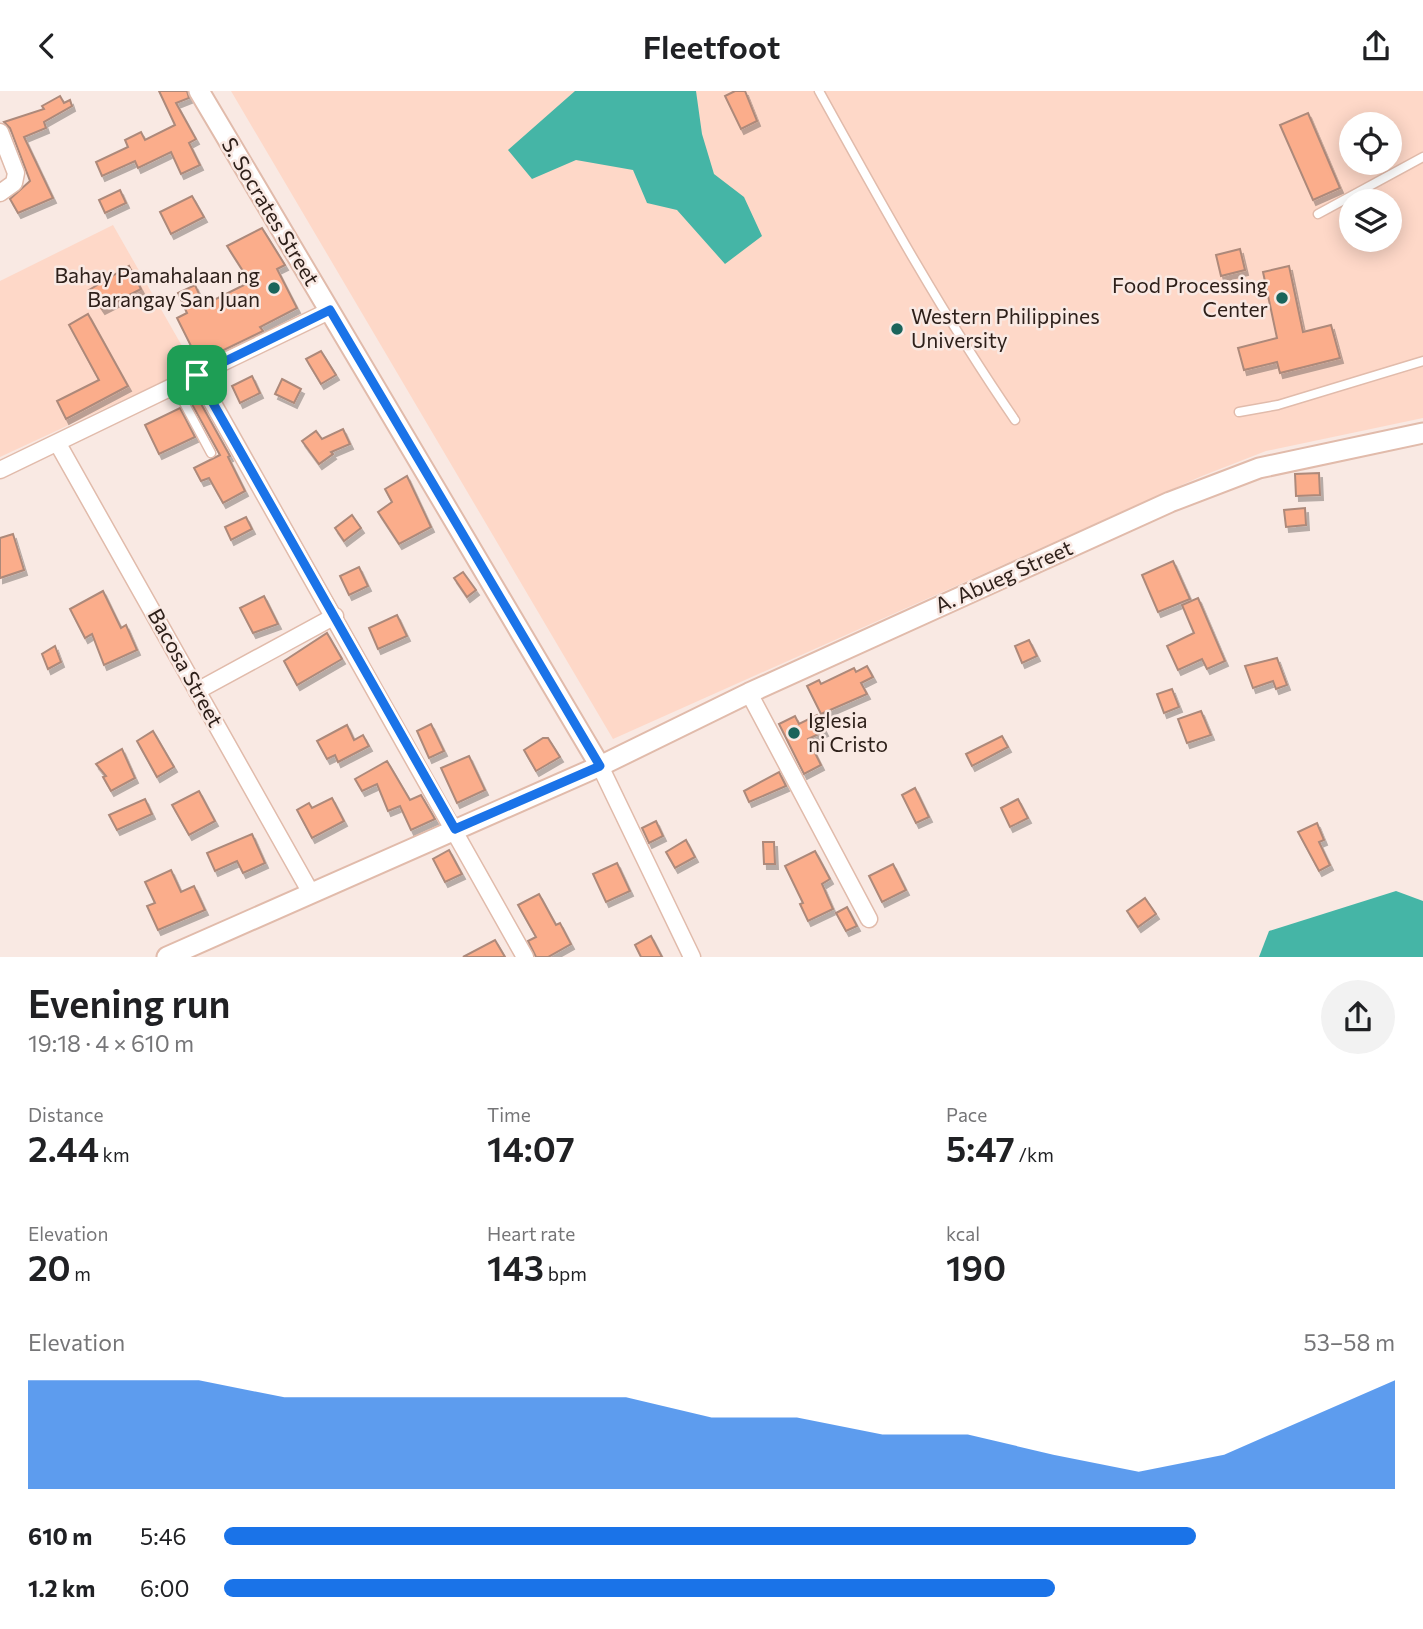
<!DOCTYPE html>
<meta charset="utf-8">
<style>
:root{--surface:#fff;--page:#f2f2f2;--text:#202124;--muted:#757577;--accent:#1a73e8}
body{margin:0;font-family:Commissioner,sans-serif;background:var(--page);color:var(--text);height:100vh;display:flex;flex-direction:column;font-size:26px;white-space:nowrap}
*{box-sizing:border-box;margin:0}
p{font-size:23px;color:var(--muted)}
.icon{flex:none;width:38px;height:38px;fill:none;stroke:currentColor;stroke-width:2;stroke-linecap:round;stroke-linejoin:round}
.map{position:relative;height:866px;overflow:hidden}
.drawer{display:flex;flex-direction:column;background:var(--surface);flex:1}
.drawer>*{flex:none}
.controls{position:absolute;left:1339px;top:21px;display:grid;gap:14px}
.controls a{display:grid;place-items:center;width:63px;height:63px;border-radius:50%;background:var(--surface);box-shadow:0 4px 18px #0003;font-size:35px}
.pin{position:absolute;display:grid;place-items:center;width:60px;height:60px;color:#fff;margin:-30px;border-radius:14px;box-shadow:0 4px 10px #0006}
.round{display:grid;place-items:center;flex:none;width:74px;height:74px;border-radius:37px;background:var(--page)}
.overview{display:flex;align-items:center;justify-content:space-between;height:119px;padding:0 28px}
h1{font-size:38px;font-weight:600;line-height:52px}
.stats{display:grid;grid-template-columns:repeat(3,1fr);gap:10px;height:119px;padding:7px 28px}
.stats div{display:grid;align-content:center}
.stats b{font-size:35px;font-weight:600}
.stats small{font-size:19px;font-weight:400}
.stats p{font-size:19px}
.chart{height:196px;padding:14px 28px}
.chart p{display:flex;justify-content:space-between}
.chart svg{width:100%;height:126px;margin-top:7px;fill:var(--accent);opacity:.7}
ul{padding:0 28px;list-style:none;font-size:23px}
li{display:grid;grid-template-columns:112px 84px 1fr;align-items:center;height:52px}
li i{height:18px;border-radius:9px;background:var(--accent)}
header{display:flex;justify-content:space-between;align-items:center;height:91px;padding:0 28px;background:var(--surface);font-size:32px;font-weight:600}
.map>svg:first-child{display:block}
.built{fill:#fed8c8;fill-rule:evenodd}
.water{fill:#45b5a6}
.building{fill:#fbad8b;stroke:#ad897a;stroke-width:2;filter:url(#shadow)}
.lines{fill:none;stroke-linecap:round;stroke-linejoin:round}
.service-casing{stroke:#e1bbab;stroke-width:11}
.minor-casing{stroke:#e1bbab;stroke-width:19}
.tertiary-casing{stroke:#e1bbab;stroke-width:23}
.service{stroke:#fff;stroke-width:8}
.minor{stroke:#fff;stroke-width:16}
.tertiary{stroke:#fff;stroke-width:19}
.route-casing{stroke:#fff;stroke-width:14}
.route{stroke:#1a73e8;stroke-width:9}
.poi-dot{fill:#1a645b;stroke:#f9e9e3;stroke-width:2.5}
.labels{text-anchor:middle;stroke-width:5;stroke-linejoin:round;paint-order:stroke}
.street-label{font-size:21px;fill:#2e201a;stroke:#f9e9e3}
.poi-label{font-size:21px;fill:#2e201a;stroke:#f9e9e3;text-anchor:end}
</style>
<header><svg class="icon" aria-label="back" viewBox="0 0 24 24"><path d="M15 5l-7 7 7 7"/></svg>Fleetfoot<svg class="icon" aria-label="share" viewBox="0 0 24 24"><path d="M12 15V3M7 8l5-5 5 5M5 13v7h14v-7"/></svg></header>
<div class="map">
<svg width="1423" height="866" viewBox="0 0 1423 866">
<defs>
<filter id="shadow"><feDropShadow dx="3" dy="5" stdDeviation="0" flood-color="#0004"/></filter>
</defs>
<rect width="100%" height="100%" fill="#f9e9e3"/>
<g class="built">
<path d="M231,0H1423V327L1266,360L1202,385L613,648ZM1351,33H1390V72H1351ZM1351,110H1390V149H1351Z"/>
<polygon points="113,134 194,276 0,366 0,190"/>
</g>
<g class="water">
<polygon points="575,0 696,0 702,43 714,83 744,106 762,145 725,173 677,119 647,112 633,79 576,69 532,88 508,59"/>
<polygon points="1396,800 1423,810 1423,866 1259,866 1269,840"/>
</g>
<g class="building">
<polygon points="159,0 187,0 189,7 176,12 196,48 189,52 200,74 181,83 171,61 138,77 135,70 102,85 96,71 128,56 125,49 141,41 145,49 175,34"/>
<polygon points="735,0 745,0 757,30 741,38 725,5"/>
<polygon points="60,5 64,12 70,9 72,15 44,31 46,37 24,46 53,107 18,122 10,108 30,90 10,37 4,31 44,18 42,15"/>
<polygon points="1308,22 1340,97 1313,109 1280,34"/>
<polygon points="120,99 126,112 105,122 99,109"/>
<polygon points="192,105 204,126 171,143 160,121"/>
<polygon points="262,137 285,174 277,178 297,217 260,236 263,240 199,271 177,227 187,222 178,202 195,194 204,214 250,191 227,155"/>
<polygon points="1240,158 1245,179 1221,185 1216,164"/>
<polygon points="129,175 141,198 102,218 89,199"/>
<polygon points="1289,175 1303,241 1331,234 1340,267 1280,282 1277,271 1244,279 1238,257 1277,247 1263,181"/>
<polygon points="88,223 128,295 66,328 57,310 99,289 69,234"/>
<polygon points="321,260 336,284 321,293 306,268"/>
<polygon points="252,285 260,302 240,312 232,295"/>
<polygon points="282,288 301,298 294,312 275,303"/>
<polygon points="195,302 230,365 228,366 245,400 223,412 209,387 201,390 194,377 220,364 188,306"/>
<polygon points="180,317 195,346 159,363 145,334"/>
<polygon points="343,338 350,353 331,361 333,363 319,373 302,350 316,340 322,348"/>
<polygon points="1319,382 1320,404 1296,405 1295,383"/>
<polygon points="407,385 431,436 399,453 378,421 392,411 385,398"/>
<polygon points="1305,417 1306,434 1286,436 1284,419"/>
<polygon points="352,424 361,437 344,450 335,437"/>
<polygon points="246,426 252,438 231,449 225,436"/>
<polygon points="13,443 24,479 0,487 0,447"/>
<polygon points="1173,470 1190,508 1158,521 1142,484"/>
<polygon points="359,476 368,495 349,504 340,485"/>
<polygon points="463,481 476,499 467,506 454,487"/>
<polygon points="103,500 121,537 126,534 137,559 104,574 92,543 85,547 70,518"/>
<polygon points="264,505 278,533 253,542 240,517"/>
<polygon points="1198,507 1225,570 1207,578 1202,568 1178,579 1167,555 1194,542 1182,514"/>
<polygon points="397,524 407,545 378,558 369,537"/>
<polygon points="327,542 342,568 297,594 284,570"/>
<polygon points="1029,549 1037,565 1022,572 1015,555"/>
<polygon points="55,555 61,571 48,578 42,563"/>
<polygon points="1277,567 1287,594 1276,598 1273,590 1253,597 1245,575"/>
<polygon points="867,575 873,586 861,592 867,603 821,623 807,595 819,589 821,593 854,577 856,581"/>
<polygon points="1172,598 1179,616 1164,622 1157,603"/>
<polygon points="1201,620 1211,644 1187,652 1178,628"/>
<polygon points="817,624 825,640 808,648 821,674 804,683 779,633 795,625 799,633"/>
<polygon points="431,633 444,660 429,667 417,640"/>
<polygon points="347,634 354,649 363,644 369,655 338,671 335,664 327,668 317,650"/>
<polygon points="153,640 174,676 157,686 137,650"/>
<polygon points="1002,645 1008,656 972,675 966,663"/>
<polygon points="543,647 548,647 560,666 536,680 524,659"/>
<polygon points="122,658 135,687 111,700 103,686 106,685 96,673"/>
<polygon points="469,665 485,699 457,712 441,677"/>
<polygon points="387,670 410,709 421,704 435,728 411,739 400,715 388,720 377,693 362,700 355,688"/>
<polygon points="779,681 786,695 749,711 744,700"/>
<polygon points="915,697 929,726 916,732 902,704"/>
<polygon points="199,700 215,730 189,744 172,714"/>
<polygon points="332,707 344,730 312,747 297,719 309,712 312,717"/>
<polygon points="145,708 152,723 117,739 109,724"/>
<polygon points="1018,708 1028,727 1010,736 1001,717"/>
<polygon points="656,730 663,745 649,752 642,737"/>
<polygon points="1317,732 1324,749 1319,751 1330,774 1319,780 1298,741"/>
<polygon points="252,743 265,772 243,782 237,770 215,780 207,762"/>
<polygon points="686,749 695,766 675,777 666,761"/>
<polygon points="763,751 774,751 775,773 764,773"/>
<polygon points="449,759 462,783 445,791 433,768"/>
<polygon points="815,760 830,788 822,793 833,818 808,830 800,813 803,812 785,775"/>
<polygon points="617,772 630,800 606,811 593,783"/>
<polygon points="893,773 906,799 882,811 869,785"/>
<polygon points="171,779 181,801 194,795 205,819 158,839 147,815 155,812 145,791"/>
<polygon points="539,803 556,834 560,832 571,853 548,866 536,866 528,850 536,846 518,814"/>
<polygon points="1145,807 1156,823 1138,836 1127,820"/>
<polygon points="847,816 857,835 846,840 836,822"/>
<polygon points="651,845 662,866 641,866 635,854"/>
<polygon points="495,849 505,866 463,866"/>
</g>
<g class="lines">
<g class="service-casing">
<g id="service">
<path d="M819,0C881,112 942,223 1015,329"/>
<polyline points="1318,123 1423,66"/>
<polyline points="175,295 211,362"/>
<polyline points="1239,321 1278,314 1423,270"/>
</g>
</g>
<g class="minor-casing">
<g id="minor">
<polyline points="0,41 16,82 14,92 0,102"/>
<polyline points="197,284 525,866"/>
<polyline points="58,353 311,802"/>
<polyline points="0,379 329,220"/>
<polyline points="197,600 335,525"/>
<polyline points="749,602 869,828"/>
<polyline points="600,675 692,866"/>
</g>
</g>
<g class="tertiary-casing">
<g id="tertiary">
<polyline points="199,0 600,675"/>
<polyline points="167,866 600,675 749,602 1170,411 1259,377 1423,342"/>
</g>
</g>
<use href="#service" class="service"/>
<use href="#minor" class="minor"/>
<use href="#tertiary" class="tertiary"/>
</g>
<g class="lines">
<g class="route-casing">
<polygon id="route" points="330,219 600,675 455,738 197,284"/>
</g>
<use href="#route" class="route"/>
</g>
<g class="poi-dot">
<circle cx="274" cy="197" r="7"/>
<circle cx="1282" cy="207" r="7"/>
<circle cx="897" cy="238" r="7"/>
<circle cx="794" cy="642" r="7"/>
</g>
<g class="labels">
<g class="street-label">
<text transform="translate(270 121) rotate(59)" y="7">S. Socrates Street</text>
<text transform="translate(1004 486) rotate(-24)" y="7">A. Abueg Street</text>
<text transform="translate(185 577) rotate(61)" y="7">Bacosa Street</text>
</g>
<g class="poi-label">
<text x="260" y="192">Bahay Pamahalaan ng<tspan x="260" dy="24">Barangay San Juan</tspan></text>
<text x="1268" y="202">Food Processing<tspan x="1268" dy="24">Center</tspan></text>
<text x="911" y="233" text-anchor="start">Western Philippines<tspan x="911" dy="24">University</tspan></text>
<text x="808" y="637" text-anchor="start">Iglesia<tspan x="808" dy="24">ni Cristo</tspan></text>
</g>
</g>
</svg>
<div class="controls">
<a><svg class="icon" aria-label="locate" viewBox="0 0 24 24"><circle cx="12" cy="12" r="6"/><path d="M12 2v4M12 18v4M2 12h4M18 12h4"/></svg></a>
<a><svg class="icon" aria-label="layers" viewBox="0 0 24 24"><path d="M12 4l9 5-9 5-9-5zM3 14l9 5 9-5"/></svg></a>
</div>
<div class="pin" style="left:197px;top:284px;background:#1e9e55"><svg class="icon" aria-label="arrive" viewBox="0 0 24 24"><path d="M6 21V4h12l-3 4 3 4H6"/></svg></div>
</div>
<section class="drawer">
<div class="overview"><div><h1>Evening run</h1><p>19:18 · 4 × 610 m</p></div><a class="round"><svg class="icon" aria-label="share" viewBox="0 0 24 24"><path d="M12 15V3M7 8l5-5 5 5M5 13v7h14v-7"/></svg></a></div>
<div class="stats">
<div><p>Distance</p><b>2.44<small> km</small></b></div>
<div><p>Time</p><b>14:07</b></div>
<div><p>Pace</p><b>5:47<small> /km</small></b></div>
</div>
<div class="stats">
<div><p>Elevation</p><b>20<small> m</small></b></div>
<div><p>Heart rate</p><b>143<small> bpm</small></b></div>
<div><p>kcal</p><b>190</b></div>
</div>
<div class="chart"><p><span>Elevation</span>53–58 m</p>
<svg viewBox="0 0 160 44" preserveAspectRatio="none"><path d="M0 44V6L10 6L20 6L30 12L40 12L50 12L60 12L70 12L80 19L90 19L100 25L110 25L120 32L130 38L140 32L150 19L160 6V44z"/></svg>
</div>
<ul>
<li><b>610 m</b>5:46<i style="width:83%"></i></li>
<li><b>1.2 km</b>6:00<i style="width:71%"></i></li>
</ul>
</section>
